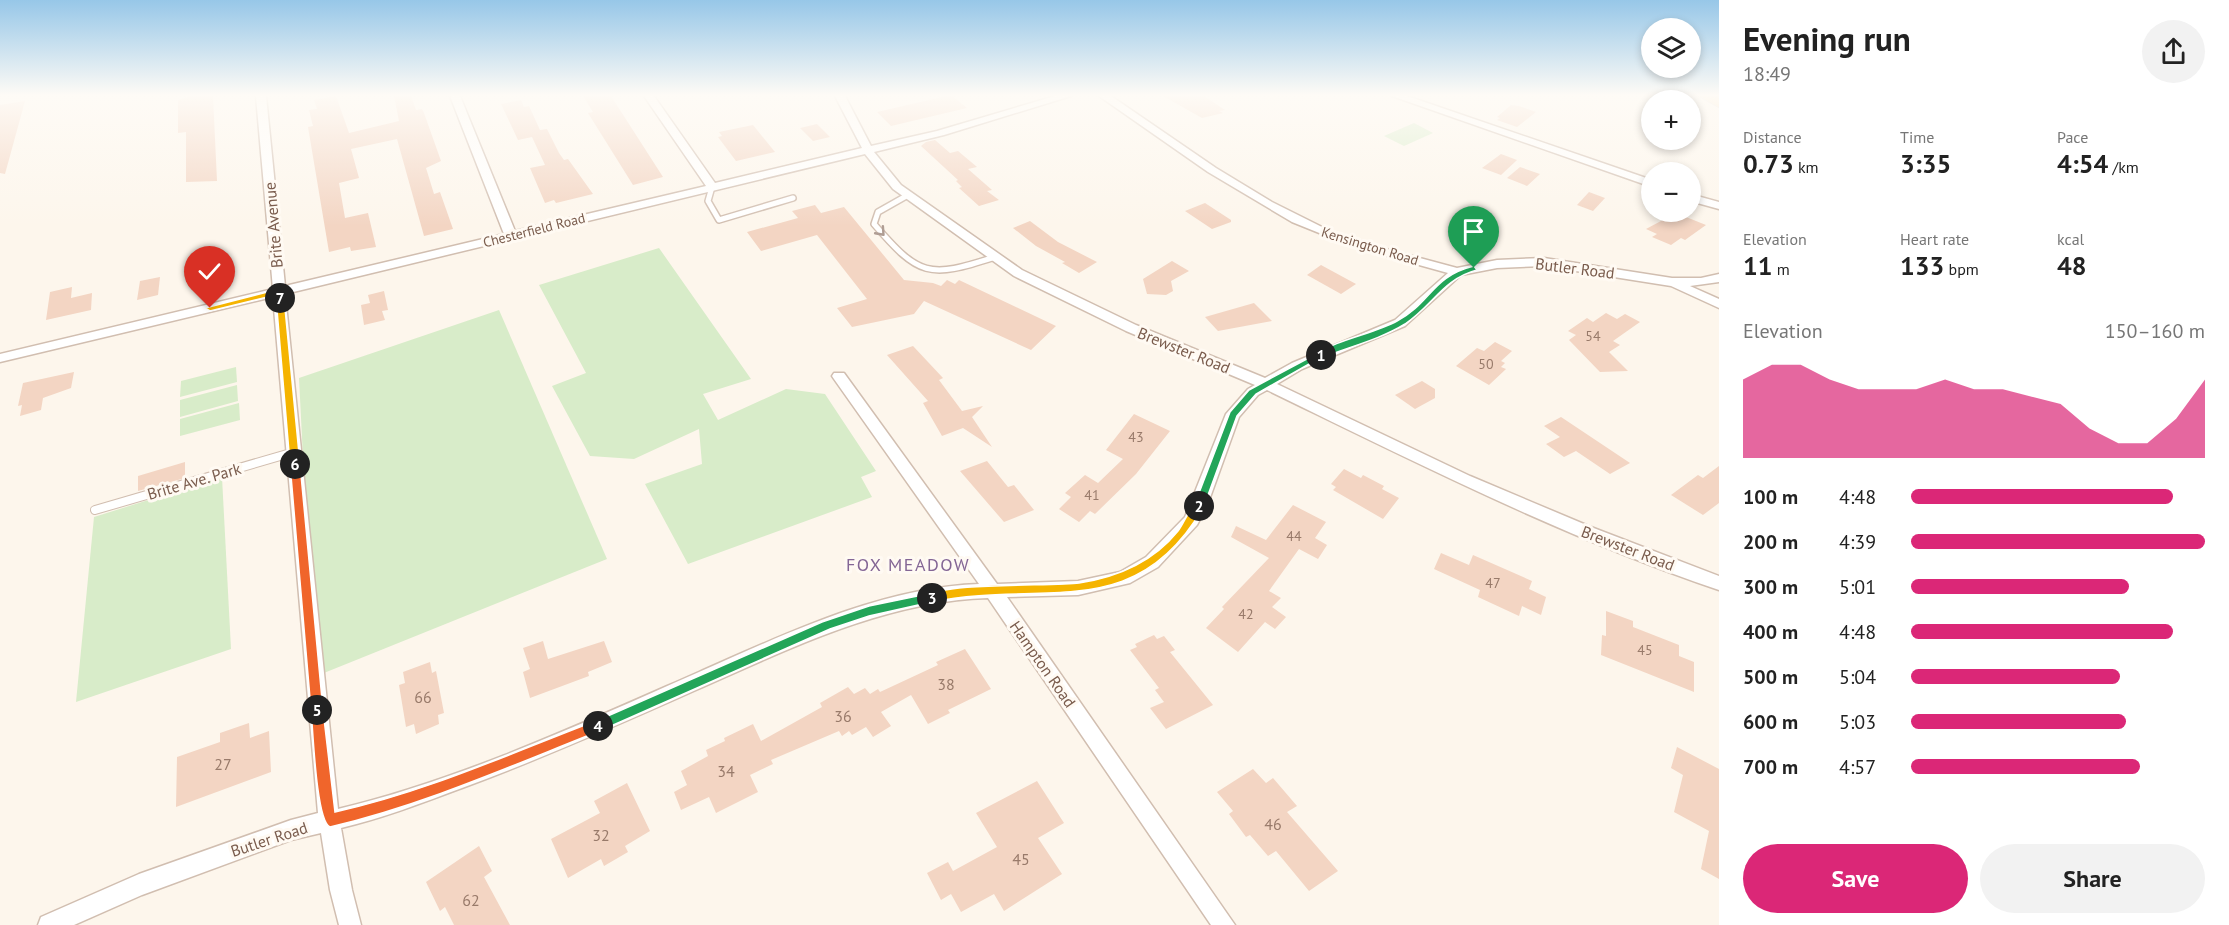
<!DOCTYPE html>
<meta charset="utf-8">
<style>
:root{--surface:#fff;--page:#f2f2f2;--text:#222;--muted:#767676;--accent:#db2777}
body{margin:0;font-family:"PT Sans",sans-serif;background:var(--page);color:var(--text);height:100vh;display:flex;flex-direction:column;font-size:22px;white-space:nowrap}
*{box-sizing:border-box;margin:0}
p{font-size:20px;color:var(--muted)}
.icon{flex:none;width:33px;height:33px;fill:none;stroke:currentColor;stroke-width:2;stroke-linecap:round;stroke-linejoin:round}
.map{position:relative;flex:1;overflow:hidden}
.panel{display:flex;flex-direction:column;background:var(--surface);width:510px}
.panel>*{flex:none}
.controls{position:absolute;left:1641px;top:18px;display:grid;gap:12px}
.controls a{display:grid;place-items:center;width:60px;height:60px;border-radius:50%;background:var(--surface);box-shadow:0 3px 9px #0003;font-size:30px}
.pin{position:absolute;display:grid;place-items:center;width:51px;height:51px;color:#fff;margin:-62px -26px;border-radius:50% 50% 50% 0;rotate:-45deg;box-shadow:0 0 6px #0007}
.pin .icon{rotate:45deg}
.km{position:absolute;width:30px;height:30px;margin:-15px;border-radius:50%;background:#222;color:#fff;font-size:16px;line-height:30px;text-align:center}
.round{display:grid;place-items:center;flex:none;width:63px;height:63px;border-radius:32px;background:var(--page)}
.overview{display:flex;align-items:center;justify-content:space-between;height:102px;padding:0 24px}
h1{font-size:33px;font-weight:600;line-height:45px}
.metrics{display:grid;grid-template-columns:repeat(3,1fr);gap:9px;height:102px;padding:6px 24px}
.metrics div{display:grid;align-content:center}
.metrics b{font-size:26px;font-weight:600}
.metrics small{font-size:16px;font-weight:400}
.metrics p{font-size:16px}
.chart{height:168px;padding:12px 24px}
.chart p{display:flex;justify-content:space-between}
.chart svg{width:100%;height:108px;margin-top:6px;fill:var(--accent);opacity:.7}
.button{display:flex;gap:12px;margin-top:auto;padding:12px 24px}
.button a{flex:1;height:69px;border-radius:36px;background:var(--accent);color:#fff;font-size:24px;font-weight:600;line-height:69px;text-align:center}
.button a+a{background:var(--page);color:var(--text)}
ul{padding:0 24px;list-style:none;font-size:20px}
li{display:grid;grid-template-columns:96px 72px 1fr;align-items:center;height:45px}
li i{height:15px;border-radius:8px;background:var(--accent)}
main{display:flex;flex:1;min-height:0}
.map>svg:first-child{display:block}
.green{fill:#d8ecc9}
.building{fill:#f3d5c3}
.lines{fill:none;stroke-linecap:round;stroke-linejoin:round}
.lane-far1-casing{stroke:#d1beb0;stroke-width:8}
.lane-casing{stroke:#d1beb0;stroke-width:10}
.street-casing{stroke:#d1beb0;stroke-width:3}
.primary-casing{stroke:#dad1cd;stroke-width:2}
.lane-far1{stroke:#fff;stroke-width:5}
.lane{stroke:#fff;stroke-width:8}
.street{fill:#fff;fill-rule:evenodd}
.primary{fill:#fbd9a5;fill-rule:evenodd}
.oneway{stroke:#af9d94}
.split-1{fill:#22a559;stroke:#fff;stroke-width:1.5}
.split-2{fill:#22a559;stroke:#fff;stroke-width:1.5}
.split-3{fill:#f5b400;stroke:#fff;stroke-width:1.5}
.split-4{fill:#22a559;stroke:#fff;stroke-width:1.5}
.split-5{fill:#f0652b;stroke:#fff;stroke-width:1.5}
.split-6{fill:#f0652b;stroke:#fff;stroke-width:1.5}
.split-7{fill:#f5b400;stroke:#fff;stroke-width:1.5}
.split-8{fill:#f5b400;stroke:#fff;stroke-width:1.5}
.labels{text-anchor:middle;stroke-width:6;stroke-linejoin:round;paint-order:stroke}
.far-street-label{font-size:14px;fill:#7a5c4d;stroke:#fffaf3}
.number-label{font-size:14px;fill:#987a6a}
.street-label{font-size:16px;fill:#7a5c4d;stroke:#fffaf3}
.near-number-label{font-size:16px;fill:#987a6a}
.neighbourhood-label{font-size:18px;letter-spacing:1.5px;fill:#846695;stroke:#fffaf3}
</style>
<main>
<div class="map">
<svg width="1719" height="925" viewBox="0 0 1719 925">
<rect width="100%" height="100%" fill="#fdf6ec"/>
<g class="green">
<polygon points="1414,123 1433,133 1404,146 1384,136"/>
<polygon points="659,248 751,379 703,394 718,420 786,389 825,394 876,471 861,477 872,497 688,564 645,484 702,464 699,429 634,459 590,456 552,386 586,373 539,285"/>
<polygon points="499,310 607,559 314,677 299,378"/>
<polygon points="236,367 237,382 180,397 181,381"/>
<polygon points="237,385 238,401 180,417 180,400"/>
<polygon points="239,403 240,420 180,436 180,419"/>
<polygon points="222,477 231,649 76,702 94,517"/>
</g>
<g class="building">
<polygon points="191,96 213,96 217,181 186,182 186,132 178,133 178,100"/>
<polygon points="336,96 349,133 399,121 394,96 411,96 416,110 422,109 424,113 441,161 426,168 434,194 440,192 453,229 424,236 397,139 351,149 359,178 339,183 345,218 368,213 376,247 351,251 350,247 329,252 308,127 313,126 309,110 317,109 314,100"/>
<polygon points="583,96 611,96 663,177 633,185 588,113 593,112"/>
<polygon points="946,96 952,96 967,108 891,126 877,112"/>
<polygon points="1163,96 1204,96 1225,110 1219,111 1223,113 1202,118"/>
<polygon points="521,100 524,107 529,106 540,130 547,129 559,153 564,160 568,159 593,194 556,203 554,200 545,203 530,168 545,165 532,137 518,140 501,104"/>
<polygon points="25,101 5,174 0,173 0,105"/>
<polygon points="1511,105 1519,106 1536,112 1517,127 1497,120 1500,118 1497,117"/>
<polygon points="817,124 830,137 813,141 800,128"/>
<polygon points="753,125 775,152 736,161 718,137 722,136 719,132"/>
<polygon points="935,140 950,153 958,151 977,167 968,169 992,190 987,191 999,200 979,206 959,188 962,187 956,181 958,180 921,146 926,142"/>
<polygon points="1501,154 1517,160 1501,175 1482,168"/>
<polygon points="1520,167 1540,174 1527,186 1507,178"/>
<polygon points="1589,192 1605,198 1593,211 1577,205"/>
<polygon points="1205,203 1231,220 1231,222 1212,229 1185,211"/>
<polygon points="815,205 821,213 844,207 904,280 933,283 941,286 947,280 955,284 959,280 1056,326 1031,350 924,301 914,314 852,327 837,308 867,299 817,235 761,251 747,232 798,218 792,211"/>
<polygon points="1676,213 1706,225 1685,240 1681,238 1671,245 1652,237 1657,234 1646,229"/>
<polygon points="1030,221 1058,242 1097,262 1079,273 1062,263 1065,262 1036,246 1013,228"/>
<polygon points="220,253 220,259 225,258 225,277 201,283 202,257"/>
<polygon points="1172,261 1189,271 1171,281 1173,291 1166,295 1147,294 1143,279"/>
<polygon points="1321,265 1356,284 1341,294 1307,275"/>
<polygon points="160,277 158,295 137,300 140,281"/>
<polygon points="72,287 71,298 92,293 91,310 46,320 50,292"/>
<polygon points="384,291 388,310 382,311 385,320 364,325 361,305 370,303 368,295"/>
<polygon points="1254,303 1272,321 1218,331 1205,317"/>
<polygon points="1606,313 1617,319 1625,314 1640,322 1613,341 1620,345 1609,352 1628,371 1600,372 1569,340 1576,335 1568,331 1587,318 1593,322"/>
<polygon points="1495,342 1512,351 1501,361 1505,363 1501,367 1506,369 1489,385 1456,366 1477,348 1484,351"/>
<polygon points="913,346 943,378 939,380 962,411 983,406 972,417 992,447 963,428 942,436 923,403 928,401 887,355"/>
<polygon points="74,372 71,388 43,398 41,410 20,416 22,405 18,406 23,383"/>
<polygon points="1422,381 1435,389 1435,398 1415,409 1395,395"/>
<polygon points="1134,414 1170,431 1136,474 1095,514 1090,511 1079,522 1059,509 1071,497 1065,493 1085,475 1098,483 1123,459 1106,450"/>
<polygon points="1561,417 1630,463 1610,474 1576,451 1564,457 1546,444 1560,437 1544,426"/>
<polygon points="987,461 1008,487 1014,485 1034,510 1004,522 960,471"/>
<polygon points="185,462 185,478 138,491 138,476"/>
<polygon points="1719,466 1719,503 1703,515 1671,495 1698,475 1703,478"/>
<polygon points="1344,469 1361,478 1363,475 1384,486 1382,489 1399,498 1383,519 1333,490 1336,487 1331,484"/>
<polygon points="1293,505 1326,522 1315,538 1327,545 1318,559 1299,549 1269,591 1281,598 1272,607 1286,617 1275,629 1265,622 1238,652 1206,628 1224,609 1222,607 1269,558 1231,537 1236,526 1266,540"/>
<polygon points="1441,553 1469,565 1473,555 1532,581 1529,589 1546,597 1541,615 1522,606 1519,616 1478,597 1480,590 1434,569"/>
<polygon points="1606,611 1633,621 1633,627 1679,645 1679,656 1694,662 1694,692 1601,655 1602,635 1606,636"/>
<polygon points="1154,635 1157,639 1164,636 1175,650 1170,652 1213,705 1166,729 1150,708 1164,702 1155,690 1159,688 1130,650 1137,647 1135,644"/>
<polygon points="543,641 548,659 604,641 612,662 588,672 589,676 530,698 523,672 530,669 523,648"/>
<polygon points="965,649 991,689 948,710 950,713 928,724 911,695 881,712 891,726 873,737 866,727 852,735 849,731 842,736 839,731 771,760 773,764 750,775 758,792 716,813 709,797 681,810 674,792 687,785 681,771 708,756 706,750 725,741 724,738 753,724 761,741 822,707 820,703 848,687 854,694 865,688 870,694 878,689 880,692 938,665 936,662"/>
<polygon points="430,662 432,673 436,671 444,713 438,715 439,724 416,734 414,724 406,727 399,685 405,683 403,672"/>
<polygon points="249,723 250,738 269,731 271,772 176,807 177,757 220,742 220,733"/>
<polygon points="1677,747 1719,769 1719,879 1701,869 1709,831 1674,812 1683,775 1671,768"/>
<polygon points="1253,769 1266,783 1273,778 1297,806 1287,812 1338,871 1309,891 1276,851 1268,856 1250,835 1246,837 1229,814 1233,811 1217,792"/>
<polygon points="1037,781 1064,823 1038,838 1062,874 1004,911 994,894 961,912 951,894 941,900 927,873 948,862 953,871 997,847 976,813"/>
<polygon points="627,783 650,831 625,846 628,852 604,866 601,859 568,878 551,839 600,813 594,801"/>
<polygon points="479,846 492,871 484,877 510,925 454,925 445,907 440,911 426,882"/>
</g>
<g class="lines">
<g class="lane-far1-casing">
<g id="lane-far1">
<polyline points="712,187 708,201 719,220 793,198"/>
<path d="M908,195L878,212L874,224C919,276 928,279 995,257"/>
</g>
</g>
<g class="lane-casing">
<polyline id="lane" points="95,510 294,452"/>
</g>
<g class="street-casing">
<g id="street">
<path d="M256,96H266L285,286L504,234L450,96H460L515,231L706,186L644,96H654L715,183L862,148L835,96H845L871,146L937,131L1055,96H1071L944,135L874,152L901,185L1022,270L1136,325L1265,378L1292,363L1395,320L1448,273L1354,247L1292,222L1208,172L1099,96H1111L1216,168L1272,202L1330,231L1379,247L1457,268L1497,260L1544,258L1672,278H1701L1719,274V282L1690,286L1719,299V308L1671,286L1544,266L1497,268L1461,275L1405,326L1302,369L1277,384L1470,476L1591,527L1719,576V590C1563,537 1415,462 1267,390L1258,395L1239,417L1207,506L1197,525L1158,567L1130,583L1078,595L1007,597L1235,925H1211L988,598C885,601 789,649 696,690C618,725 541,759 462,788C422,803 383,818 341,828L352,890L361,925H339L330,890L321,833L291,840L142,895L74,925H38L41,917L139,874L291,820L318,813L273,297L0,362V354L273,289ZM865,154L893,189L1014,276L1126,331L1255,385L1248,389L1226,414L1185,517L1146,557L1120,572L1078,581L997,584L844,373H834L832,376L834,379L979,584C883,587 785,634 699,672C583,723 460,780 338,809L285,294Z"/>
<polygon points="1392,96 1407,96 1652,180 1652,187"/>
<polygon points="1690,194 1719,202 1719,209 1690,201"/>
</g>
</g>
<g class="primary-casing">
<polygon id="primary" points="1699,96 1719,96 1719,107"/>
</g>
<use href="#lane-far1" class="lane-far1"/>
<use href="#lane" class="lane"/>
<use href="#street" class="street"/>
<use href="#primary" class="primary"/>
</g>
<defs><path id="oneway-chevron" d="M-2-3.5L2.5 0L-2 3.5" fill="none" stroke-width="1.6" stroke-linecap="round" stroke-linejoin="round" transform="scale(1.5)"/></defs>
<use class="oneway" href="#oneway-chevron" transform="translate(881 232) rotate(48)"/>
<linearGradient id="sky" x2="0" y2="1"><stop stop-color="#97c7e8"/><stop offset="0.42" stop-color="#fefbf6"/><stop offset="1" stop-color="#fefbf6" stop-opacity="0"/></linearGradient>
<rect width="1719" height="226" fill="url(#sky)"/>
<path class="split-1" d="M1474,266L1477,270C1443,279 1433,305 1405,324C1381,339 1349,347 1324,357L1316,355C1336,339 1374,334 1397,321C1431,303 1432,276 1474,266Z"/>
<polygon class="split-2" points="1318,353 1325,355 1256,394 1237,416 1204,506 1199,510 1196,509 1194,506 1230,412 1249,390"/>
<path class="split-3" d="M1199,502L1204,506C1136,626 1041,579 932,602L927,598C938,581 1054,587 1079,583C1118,577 1153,562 1178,531C1185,522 1189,507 1199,502Z"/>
<polygon class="split-4" points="932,593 938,598 936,601 869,616 830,629 602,730 594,730 592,726 594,722 822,622 869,606"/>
<path class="split-5" d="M317,704L323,710L335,812C426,792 511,753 598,720L604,726L602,730C513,765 424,805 330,827C316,821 313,729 311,710Z"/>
<polygon class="split-6" points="295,460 300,464 323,710 317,715 311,710 290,464"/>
<polygon class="split-7" points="280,295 284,298 300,464 295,467 290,464 276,298"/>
<polygon class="split-8" points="279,289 284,291 283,299 277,299 276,295 210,311 205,308"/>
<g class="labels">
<g class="far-street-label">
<text transform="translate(534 230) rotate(-14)" y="5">Chesterfield Road</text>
<text transform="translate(1370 246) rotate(17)" y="5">Kensington Road</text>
</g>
<g class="number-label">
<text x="1593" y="341">54</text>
<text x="1486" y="369">50</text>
<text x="1136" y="442">43</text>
<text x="1092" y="500">41</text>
<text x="1294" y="541">44</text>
<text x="1493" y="588">47</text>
<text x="1246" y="619">42</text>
<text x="1645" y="655">45</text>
</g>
<g class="street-label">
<text transform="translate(273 225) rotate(-95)" y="6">Brite Avenue</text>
<text transform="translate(1575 268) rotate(7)" y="6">Butler Road</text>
<text transform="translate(1184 350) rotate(22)" y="6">Brewster Road</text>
<text transform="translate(194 481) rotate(-16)" y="6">Brite Ave. Park</text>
<text transform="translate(1628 548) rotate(21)" y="6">Brewster Road</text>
<text transform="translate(1043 664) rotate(55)" y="6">Hampton Road</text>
<text transform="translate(269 839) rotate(-18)" y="6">Butler Road</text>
</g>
<g class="near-number-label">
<text x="946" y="690">38</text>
<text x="423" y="703">66</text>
<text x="843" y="722">36</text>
<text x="223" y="770">27</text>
<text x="726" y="777">34</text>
<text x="1273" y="830">46</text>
<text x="601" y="841">32</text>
<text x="1021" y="865">45</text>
<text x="471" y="906">62</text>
</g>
<g class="neighbourhood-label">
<text x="908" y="571">FOX MEADOW</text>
</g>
</g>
</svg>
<div class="controls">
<a><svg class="icon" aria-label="layers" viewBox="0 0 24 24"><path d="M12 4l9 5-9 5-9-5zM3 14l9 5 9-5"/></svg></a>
<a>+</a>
<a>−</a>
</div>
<div class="pin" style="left:1474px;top:268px;background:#1e9e55"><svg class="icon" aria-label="arrive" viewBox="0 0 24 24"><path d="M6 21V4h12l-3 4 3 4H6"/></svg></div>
<div class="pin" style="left:210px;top:308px;background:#d93025"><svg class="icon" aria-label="check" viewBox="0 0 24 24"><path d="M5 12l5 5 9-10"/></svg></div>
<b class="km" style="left:1321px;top:355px">1</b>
<b class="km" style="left:1199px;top:506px">2</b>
<b class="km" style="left:932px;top:598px">3</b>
<b class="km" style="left:598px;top:726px">4</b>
<b class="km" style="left:317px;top:710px">5</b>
<b class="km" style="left:295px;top:464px">6</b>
<b class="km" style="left:280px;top:298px">7</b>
</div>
<section class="panel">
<div class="overview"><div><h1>Evening run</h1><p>18:49</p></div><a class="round"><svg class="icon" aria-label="share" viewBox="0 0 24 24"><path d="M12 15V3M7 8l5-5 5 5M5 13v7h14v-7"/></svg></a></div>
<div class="metrics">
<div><p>Distance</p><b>0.73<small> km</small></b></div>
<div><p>Time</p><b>3:35</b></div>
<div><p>Pace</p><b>4:54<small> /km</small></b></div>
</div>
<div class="metrics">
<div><p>Elevation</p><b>11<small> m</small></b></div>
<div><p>Heart rate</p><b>133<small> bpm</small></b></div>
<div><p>kcal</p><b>48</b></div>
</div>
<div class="chart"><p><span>Elevation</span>150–160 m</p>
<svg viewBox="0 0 160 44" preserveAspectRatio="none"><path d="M0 44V12L10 6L20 6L30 12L40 16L50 16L60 16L70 12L80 16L90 16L100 19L110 22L120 32L130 38L140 38L150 28L160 12V44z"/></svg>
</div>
<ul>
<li><b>100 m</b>4:48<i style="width:89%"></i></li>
<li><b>200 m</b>4:39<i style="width:100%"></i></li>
<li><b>300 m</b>5:01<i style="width:74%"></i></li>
<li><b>400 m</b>4:48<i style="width:89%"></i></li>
<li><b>500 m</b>5:04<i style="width:71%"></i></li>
<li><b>600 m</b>5:03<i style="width:73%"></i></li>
<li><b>700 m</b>4:57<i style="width:78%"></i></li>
</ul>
<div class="button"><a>Save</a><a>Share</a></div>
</section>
</main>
